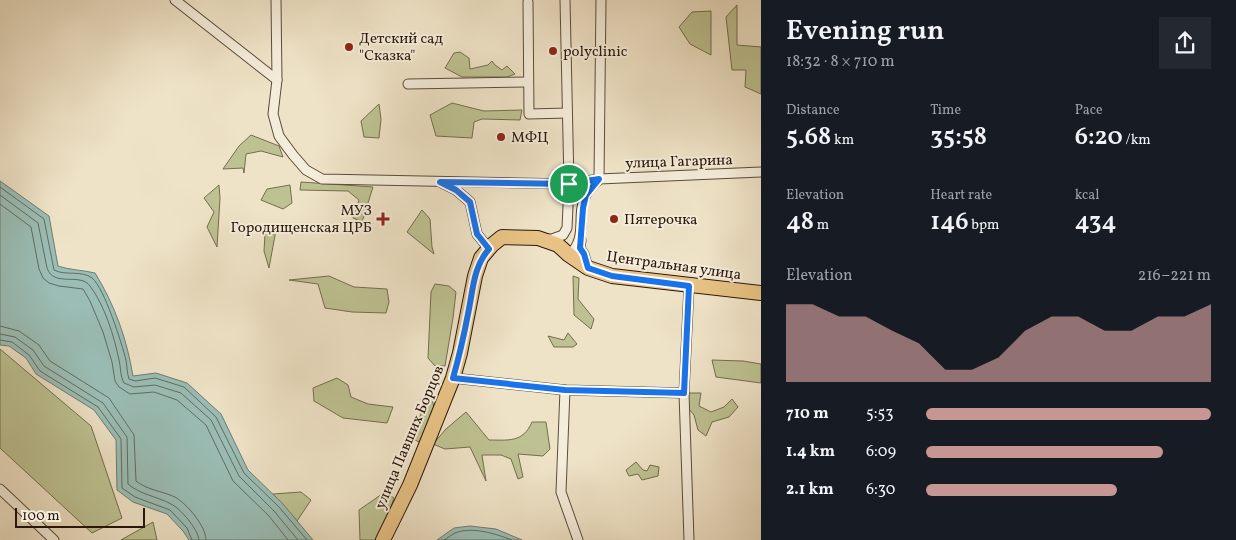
<!DOCTYPE html>
<meta charset="utf-8">
<style>
:root{--surface:#171b24;--page:#242831;--text:#f1f3f6;--muted:#9ea1a6;--accent:#c59692}
body{margin:0;font-family:Vollkorn,serif;background:var(--page);color:var(--text);height:100vh;display:flex;flex-direction:column;font-size:19px;white-space:nowrap}
*{box-sizing:border-box;margin:0}
p{font-size:16px;color:var(--muted)}
.icon{flex:none;width:28px;height:28px;fill:none;stroke:currentColor;stroke-width:2;stroke-linecap:round;stroke-linejoin:round}
.map{position:relative;flex:1;overflow:hidden}
.sheet{display:flex;flex-direction:column;background:var(--surface);width:475px}
.sheet>*{flex:none}
.scale{position:absolute;left:15px;bottom:12px;width:130px;box-sizing:border-box;padding-left:5px;border:2px solid #2b180b;border-top:0;font-size:14px;line-height:18px;white-space:nowrap;color:#2b180b;-webkit-text-stroke:4px #f5eddb;paint-order:stroke}
.pin{position:absolute;display:grid;place-items:center;width:42px;height:42px;color:#fff;margin:-21px;border:2px solid #fff;border-radius:50%;box-shadow:0 1px 5px #0007}
.round{display:grid;place-items:center;flex:none;width:52px;height:52px;border-radius:0px;background:var(--page)}
.overview{display:flex;align-items:center;justify-content:space-between;height:85px;padding:0 25px}
h1{font-size:28px;font-weight:600;line-height:38px}
.stats{display:grid;grid-template-columns:repeat(3,1fr);gap:8px;height:85px;padding:5px 25px}
.stats div{display:grid;align-content:center}
.stats b{font-size:25px;font-weight:600}
.stats small{font-size:14px;font-weight:400}
.stats p{font-size:14px}
.chart{height:140px;padding:10px 25px}
.chart p{display:flex;justify-content:space-between}
.chart svg{width:100%;height:90px;margin-top:5px;fill:var(--accent);opacity:.7}
ul{padding:0 25px;list-style:none;font-size:16px}
li{display:grid;grid-template-columns:80px 60px 1fr;align-items:center;height:38px}
li i{height:12px;border-radius:6px;background:var(--accent)}
main{display:flex;flex:1;min-height:0}
.map>svg:first-child{display:block}
.green{fill:#bec292;stroke:#746d4e}
.water{fill:#9abeb6;stroke:#6e7c72}
.lines{fill:none;stroke-linecap:round;stroke-linejoin:round}
.shore{stroke:#626b60;stroke-width:1}
.street-casing{stroke:#5c4b3a;stroke-width:11}
.primary-casing{stroke:#2b180b;stroke-width:16}
.street{stroke:#f5eddb;stroke-width:9}
.primary{stroke:#e8c284;stroke-width:14}
.route-casing{stroke:#fff;stroke-width:10}
.route{stroke:#1a73e8;stroke-width:6}
.poi-dot{fill:#8f2418;stroke:#f5eddb;stroke-width:2}
.labels{text-anchor:middle;stroke-width:4;stroke-linejoin:round;paint-order:stroke}
.poi-label{font-size:15px;fill:#2b180b;stroke:#f5eddb;text-anchor:start}
.street-label{font-size:15px;fill:#2b180b;stroke:#f5eddb}
</style>
<main>
<div class="map">
<svg width="761" height="540" viewBox="0 0 761 540">
<rect width="100%" height="100%" fill="#efe3c7"/>
<filter id="stains"><feTurbulence type="fractalNoise" baseFrequency=".004" numOctaves="4"/><feColorMatrix values="0 0 0 0 .2 0 0 0 0 .09 0 0 0 0 .02 0 0 0 .5 -.17"/></filter>
<radialGradient id="worn" r=".72"><stop offset=".6" stop-color="#630" stop-opacity="0"/><stop offset="1" stop-color="#630" stop-opacity=".3"/></radialGradient>
<g class="green">
<polygon points="737,5 737,45 761,47 761,94 745,87 746,70 732,70 726,17"/>
<polygon points="711,11 711,55 690,44 679,27 692,12"/>
<polygon points="460,52 469,58 470,69 488,65 492,61 495,65 502,70 507,66 515,74 507,77 462,77 445,68 454,53"/>
<polygon points="452,103 484,111 522,110 520,120 482,119 474,122 472,138 436,136 430,115"/>
<polygon points="379,104 381,119 379,138 364,137 361,121"/>
<polygon points="251,135 279,146 283,157 261,151 246,154 244,173 243,168 223,169 239,146"/>
<polygon points="301,182 373,187 362,222 353,218 359,200 348,191 300,190"/>
<polygon points="219,185 220,198 217,247 207,227 214,212 204,198"/>
<polygon points="290,185 292,203 283,209 261,200 267,189"/>
<polygon points="422,210 430,219 432,247 434,254 407,232"/>
<polygon points="276,230 269,268 264,251 265,234"/>
<polygon points="329,276 354,287 387,289 389,302 386,313 352,312 325,308 318,284 289,280"/>
<polygon points="573,276 579,278 578,299 594,319 591,329 574,315"/>
<polygon points="435,284 449,286 456,292 453,318 445,366 435,366 428,358 431,292"/>
<polygon points="568,333 577,344 573,347 554,347 548,336 564,340"/>
<polygon points="0,349 91,426 122,518 92,533 0,448"/>
<polygon points="712,360 743,361 761,364 761,383 716,377"/>
<polygon points="337,378 348,385 351,397 368,404 393,407 387,423 343,418 314,401 313,388"/>
<polygon points="684,393 701,393 699,406 711,412 724,407 732,399 738,407 729,417 712,422 706,436 698,430 694,415 688,408"/>
<polygon points="432,398 435,413 419,442 411,438 423,409 421,399"/>
<path d="M466,412L489,440C508,440 523,443 532,422H546L550,449L543,456L518,454L523,477L518,479L511,459L501,455H482L486,481L470,447L445,449L433,444L446,429Z"/>
<polygon points="636,462 643,470 647,471 650,465 659,467 658,476 642,480 638,474 629,476 626,470"/>
<polygon points="301,492 311,500 297,521 273,494"/>
<polygon points="385,492 394,498 379,540 360,540 359,510"/>
<polygon points="153,522 157,540 121,540"/>
</g>
<g class="water">
<path d="M0,181L49,216L58,266C69,270 83,270 95,273C115,305 127,340 133,376L156,373L187,383L221,414L248,470L283,504L313,540H189L183,531L167,514L133,502L117,490L116,440L94,410L36,374L26,358L9,346L0,345Z"/>
<polygon points="470,526 496,529 522,540 437,540 454,528"/>
</g>
<g class="lines">
<g class="shore">
<path d="M0,187L44,219L54,270C65,276 82,270 92,278C104,287 122,344 126,360C127,366 127,373 129,379L135,381L155,378L184,387L216,417L244,473L279,507L307,540"/>
<path d="M0,195L38,223L47,268C54,288 80,272 90,286C105,306 114,336 119,360C121,368 120,376 124,383L134,387L155,385L181,393L211,420L239,476L274,511L298,540"/>
<polyline points="0,204 31,227 39,269 43,278 49,283 59,286 83,289 90,301 103,332 112,362 115,381 119,387 130,394 154,392 177,400 206,425 233,481 269,516 288,540"/>
<path d="M0,326L19,331L39,345L50,361L109,398L134,435L136,481C147,490 162,491 175,497C187,504 206,526 206,540"/>
<path d="M0,334L15,337L33,350L44,366L103,403L127,437L128,484C141,495 156,496 171,504C181,509 198,529 199,540"/>
<polyline points="0,340 12,342 29,355 40,371 98,407 121,439 122,488 135,497 170,510 187,528 192,540"/>
<path d="M444,540C448,538 451,535 455,533C472,526 496,534 512,540"/>
</g>
<g class="street-casing">
<g id="street">
<polyline points="175,0 277,80"/>
<polyline points="276,0 277,80 273,114 279,136 293,155 306,170 322,179 569,184 599,179 761,172"/>
<polyline points="528,2 529,114 567,113"/>
<polyline points="408,84 528,82"/>
<polyline points="599,179 601,0"/>
<polyline points="442,183 456,190 470,202 477,234 489,249"/>
<polyline points="545,239 552,239 563,235 567,228 569,184 565,0"/>
<polyline points="581,240 580,248 584,254 588,268"/>
<path d="M567,251L569,255C589,237 575,216 586,195C589,189 595,184 599,179"/>
<polyline points="453,378 565,390 684,393"/>
<polyline points="565,390 561,492 578,540"/>
<polyline points="0,489 54,540"/>
<polyline points="689,540 684,393 689,286"/>
</g>
</g>
<g class="primary-casing">
<polyline id="primary" points="383,540 410,485 453,378 460,353 475,276 481,258 492,245 502,237 538,238 558,245 569,255 588,268 612,276 761,293"/>
</g>
<use href="#street" class="street"/>
<use href="#primary" class="primary"/>
</g>
<g class="lines">
<g class="route-casing">
<path id="route" d="M599,179L586,195L583,208L580,248L584,254L588,268L612,276L689,286L684,393L565,390L453,378C459,357 464,335 468,314C473,291 473,267 489,249L477,234L470,202L456,190L440,182L569,184Z"/>
</g>
<use href="#route" class="route"/>
</g>
<g class="poi-dot">
<circle cx="349" cy="47" r="5"/>
<circle cx="553" cy="51" r="5"/>
<circle cx="501" cy="137" r="5"/>
<path d="M380.5 211.5h5v5h5v5h-5v5h-5v-5h-5v-5h5z"/>
<circle cx="614" cy="219" r="5"/>
</g>
<g class="labels">
<g class="poi-label">
<text x="359" y="43">Детский сад<tspan x="359" dy="17">"Сказка"</tspan></text>
<text x="563" y="56">polyclinic</text>
<text x="511" y="142">МФЦ</text>
<text x="372" y="215" text-anchor="end">МУЗ<tspan x="372" dy="17">Городищенская ЦРБ</tspan></text>
<text x="624" y="224">Пятерочка</text>
</g>
<g class="street-label">
<text transform="translate(679 161) rotate(-2)" y="5">улица Гагарина</text>
<text transform="translate(674 265) rotate(8)" y="5">Центральная улица</text>
<text transform="translate(409 437) rotate(-67)" y="5">улица Павших Борцов</text>
</g>
</g>
<rect width="100%" height="100%" filter="url(#stains)"/>
<rect width="100%" height="100%" fill="url(#worn)"/>
</svg>
<div class="scale">100 m</div>
<div class="pin" style="left:569px;top:184px;background:#1e9e55"><svg class="icon" aria-label="arrive" viewBox="0 0 24 24"><path d="M6 21V4h12l-3 4 3 4H6"/></svg></div>
</div>
<section class="sheet">
<div class="overview"><div><h1>Evening run</h1><p>18:32 · 8 × 710 m</p></div><a class="round"><svg class="icon" aria-label="share" viewBox="0 0 24 24"><path d="M12 15V3M7 8l5-5 5 5M5 13v7h14v-7"/></svg></a></div>
<div class="stats">
<div><p>Distance</p><b>5.68<small> km</small></b></div>
<div><p>Time</p><b>35:58</b></div>
<div><p>Pace</p><b>6:20<small> /km</small></b></div>
</div>
<div class="stats">
<div><p>Elevation</p><b>48<small> m</small></b></div>
<div><p>Heart rate</p><b>146<small> bpm</small></b></div>
<div><p>kcal</p><b>434</b></div>
</div>
<div class="chart"><p><span>Elevation</span>216–221 m</p>
<svg viewBox="0 0 160 44" preserveAspectRatio="none"><path d="M0 44V6L10 6L20 12L30 12L40 19L50 25L60 38L70 38L80 32L90 19L100 12L110 12L120 19L130 19L140 12L150 12L160 6V44z"/></svg>
</div>
<ul>
<li><b>710 m</b>5:53<i style="width:100%"></i></li>
<li><b>1.4 km</b>6:09<i style="width:83%"></i></li>
<li><b>2.1 km</b>6:30<i style="width:67%"></i></li>
</ul>
</section>
</main>
